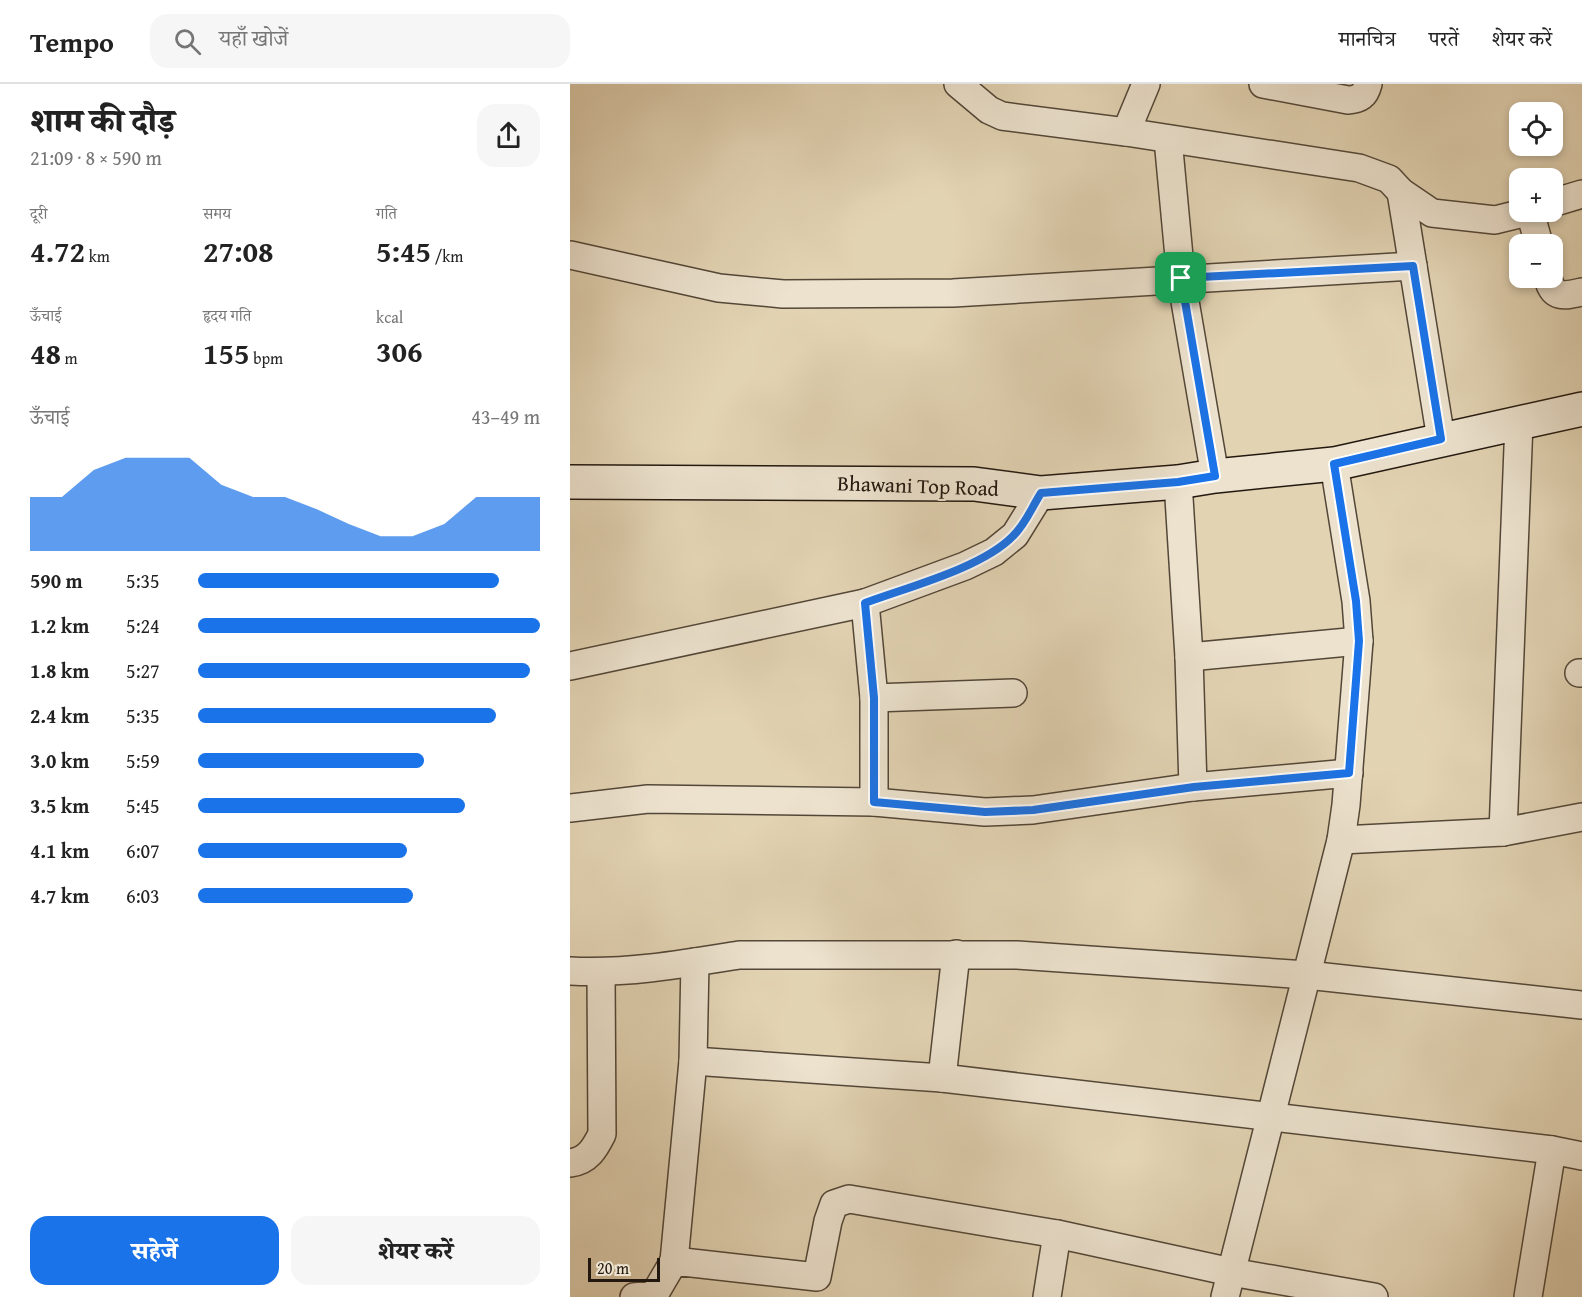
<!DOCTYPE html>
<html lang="hi">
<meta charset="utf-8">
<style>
:root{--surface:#fff;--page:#f6f6f6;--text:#222;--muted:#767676;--line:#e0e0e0;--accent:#1a73e8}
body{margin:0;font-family:"Gentium Book Plus","Noto Serif Devanagari",serif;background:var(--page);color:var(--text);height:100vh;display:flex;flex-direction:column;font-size:22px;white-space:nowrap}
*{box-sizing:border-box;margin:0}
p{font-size:20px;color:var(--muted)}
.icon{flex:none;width:33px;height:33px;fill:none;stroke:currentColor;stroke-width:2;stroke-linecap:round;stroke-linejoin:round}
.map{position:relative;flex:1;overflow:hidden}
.drawer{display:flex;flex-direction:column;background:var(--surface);width:570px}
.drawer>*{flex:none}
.fabs{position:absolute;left:939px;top:18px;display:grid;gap:12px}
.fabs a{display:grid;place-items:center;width:54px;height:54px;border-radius:12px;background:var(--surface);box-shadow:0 3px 9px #0003;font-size:30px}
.scale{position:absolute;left:18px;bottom:15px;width:72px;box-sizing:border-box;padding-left:6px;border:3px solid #23180f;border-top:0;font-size:16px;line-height:21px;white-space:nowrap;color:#23180f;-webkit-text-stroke:4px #ece2ce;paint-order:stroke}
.pin{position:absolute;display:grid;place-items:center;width:51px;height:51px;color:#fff;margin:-26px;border-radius:12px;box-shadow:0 3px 9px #0006}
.round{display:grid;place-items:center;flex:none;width:63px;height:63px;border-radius:18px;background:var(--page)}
.overview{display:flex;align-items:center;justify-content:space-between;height:102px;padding:0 30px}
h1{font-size:33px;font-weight:800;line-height:45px}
.stats{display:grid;grid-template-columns:repeat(3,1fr);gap:9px;height:102px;padding:6px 30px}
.stats div{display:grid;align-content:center}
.stats b{font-size:30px;font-weight:800}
.stats small{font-size:16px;font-weight:400}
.stats p{font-size:16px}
.chart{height:168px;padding:12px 30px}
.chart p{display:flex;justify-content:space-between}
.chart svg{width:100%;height:108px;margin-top:6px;fill:var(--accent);opacity:.7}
.action{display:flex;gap:12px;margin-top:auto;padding:12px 30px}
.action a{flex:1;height:69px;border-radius:18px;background:var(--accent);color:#fff;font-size:24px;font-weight:800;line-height:69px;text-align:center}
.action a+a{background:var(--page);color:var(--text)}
ul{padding:0 30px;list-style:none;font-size:20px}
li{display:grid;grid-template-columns:96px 72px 1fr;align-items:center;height:45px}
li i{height:15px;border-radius:8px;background:var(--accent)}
header{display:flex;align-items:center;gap:36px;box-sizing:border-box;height:84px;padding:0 30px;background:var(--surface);border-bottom:2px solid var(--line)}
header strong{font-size:28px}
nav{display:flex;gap:33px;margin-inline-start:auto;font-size:21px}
.search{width:420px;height:54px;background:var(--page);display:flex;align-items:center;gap:15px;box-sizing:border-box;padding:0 21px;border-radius:18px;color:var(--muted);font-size:22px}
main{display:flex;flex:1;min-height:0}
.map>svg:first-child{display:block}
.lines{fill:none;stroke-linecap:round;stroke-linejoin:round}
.street-casing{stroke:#534738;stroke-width:30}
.secondary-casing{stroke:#23180f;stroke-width:36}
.street{stroke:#ece2ce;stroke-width:27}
.secondary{stroke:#ece2ce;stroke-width:33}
.route-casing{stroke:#fff;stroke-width:12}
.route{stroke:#1a73e8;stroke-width:8}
.labels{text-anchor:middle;stroke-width:4.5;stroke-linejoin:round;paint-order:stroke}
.street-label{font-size:21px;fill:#23180f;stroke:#ece2ce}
</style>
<header>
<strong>Tempo</strong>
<div class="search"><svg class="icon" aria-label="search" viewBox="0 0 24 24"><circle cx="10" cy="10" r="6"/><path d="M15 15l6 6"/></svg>यहाँ खोजें</div>
<nav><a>मानचित्र</a><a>परतें</a><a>शेयर करें</a></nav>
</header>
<main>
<section class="drawer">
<div class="overview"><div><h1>शाम की दौड़</h1><p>21:09 · 8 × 590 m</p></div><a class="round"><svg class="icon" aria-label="share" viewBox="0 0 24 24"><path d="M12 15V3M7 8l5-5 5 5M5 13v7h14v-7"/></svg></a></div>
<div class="stats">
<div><p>दूरी</p><b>4.72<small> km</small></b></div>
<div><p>समय</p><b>27:08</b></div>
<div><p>गति</p><b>5:45<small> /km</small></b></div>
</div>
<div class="stats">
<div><p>ऊँचाई</p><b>48<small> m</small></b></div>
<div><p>हृदय गति</p><b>155<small> bpm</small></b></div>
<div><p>kcal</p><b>306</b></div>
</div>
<div class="chart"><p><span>ऊँचाई</span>43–49 m</p>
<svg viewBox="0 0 160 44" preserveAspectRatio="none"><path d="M0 44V22L10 22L20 11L30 6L40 6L50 6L60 17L70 22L80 22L90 27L100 33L110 38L120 38L130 33L140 22L150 22L160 22V44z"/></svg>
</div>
<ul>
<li><b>590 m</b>5:35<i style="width:88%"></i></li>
<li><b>1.2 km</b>5:24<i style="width:100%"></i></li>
<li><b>1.8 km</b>5:27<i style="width:97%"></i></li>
<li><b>2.4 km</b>5:35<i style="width:87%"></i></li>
<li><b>3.0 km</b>5:59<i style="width:66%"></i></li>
<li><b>3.5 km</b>5:45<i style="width:78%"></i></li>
<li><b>4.1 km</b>6:07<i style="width:61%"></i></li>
<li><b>4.7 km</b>6:03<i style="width:63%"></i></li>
</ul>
<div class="action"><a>सहेजें</a><a>शेयर करें</a></div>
</section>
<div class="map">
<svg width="1012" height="1213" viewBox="0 0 1012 1213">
<rect width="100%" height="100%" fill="#e2d3b3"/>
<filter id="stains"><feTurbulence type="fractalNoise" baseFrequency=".00333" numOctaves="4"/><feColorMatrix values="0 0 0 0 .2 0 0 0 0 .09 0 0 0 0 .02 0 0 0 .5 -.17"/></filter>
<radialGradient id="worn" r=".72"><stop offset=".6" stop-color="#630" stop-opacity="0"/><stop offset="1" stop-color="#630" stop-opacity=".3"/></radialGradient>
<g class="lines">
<g class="street-casing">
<g id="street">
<polyline points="388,0 419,26 432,32 556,48 789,84 819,95 831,108 862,129 925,136 957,128"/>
<path d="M693,0L778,16C790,15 795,12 798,0"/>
<polyline points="556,48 576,0"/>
<polyline points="598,55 611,194 645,392"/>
<polyline points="831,108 871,355"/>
<polyline points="982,119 1012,110"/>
<polyline points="960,128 969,160"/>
<polyline points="0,171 149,204 213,210 383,209 843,182"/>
<path d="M978,194C983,215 994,212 1012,208"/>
<polyline points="608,398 619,573 623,703"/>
<polyline points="295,519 304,614 304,718"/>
<polyline points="619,573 789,557"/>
<polyline points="0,582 295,519 395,482 424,468 445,451 471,409"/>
<polyline points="1009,589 1012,589"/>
<polyline points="304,614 443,609"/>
<polyline points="0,724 78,715 304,718 415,728 463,726 623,703 779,689"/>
<polyline points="933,748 949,338"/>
<polyline points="771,756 933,748 1012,733"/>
<path d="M0,887C56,890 114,880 169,871H447L737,891L1012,921"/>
<polyline points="123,977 372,994 982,1066 1012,1072"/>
<polyline points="372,994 386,870"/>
<path d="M0,1079C18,1077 25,1064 32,1050L31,889"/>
<polyline points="104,1177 123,977 125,878"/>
<polyline points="64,1213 84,1211 104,1177 247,1193 258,1137 264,1120 279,1115 487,1150 661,1188 804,1213"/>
<polyline points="477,1213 487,1150"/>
<polyline points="655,1213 771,756 776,721 789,557 786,517 764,380"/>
<polyline points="958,1213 982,1066"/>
</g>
</g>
<g class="secondary-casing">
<polyline id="secondary" points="0,398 404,400 471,409 608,398 645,392 764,380 1012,325"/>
</g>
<use href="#street" class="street"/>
<use href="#secondary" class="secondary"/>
</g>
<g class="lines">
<g class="route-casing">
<path id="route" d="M843,182L871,355L764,380L786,517L789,557L779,689L624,703L463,726L415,728L304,718V614L295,519C338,503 412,484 443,452C455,441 462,423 471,409L608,398L645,392L611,194Z"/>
</g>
<use href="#route" class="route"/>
</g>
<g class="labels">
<g class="street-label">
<text transform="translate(348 402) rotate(2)" y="7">Bhawani Top Road</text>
</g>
</g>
<rect width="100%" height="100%" filter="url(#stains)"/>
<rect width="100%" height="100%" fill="url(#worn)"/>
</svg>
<div class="fabs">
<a><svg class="icon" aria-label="locate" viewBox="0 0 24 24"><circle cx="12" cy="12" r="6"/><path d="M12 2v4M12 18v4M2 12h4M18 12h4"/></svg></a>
<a>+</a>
<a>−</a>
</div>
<div class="scale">20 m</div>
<div class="pin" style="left:611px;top:194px;background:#1e9e55"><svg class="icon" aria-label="arrive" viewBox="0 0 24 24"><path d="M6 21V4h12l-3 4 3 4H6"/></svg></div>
</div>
</main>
